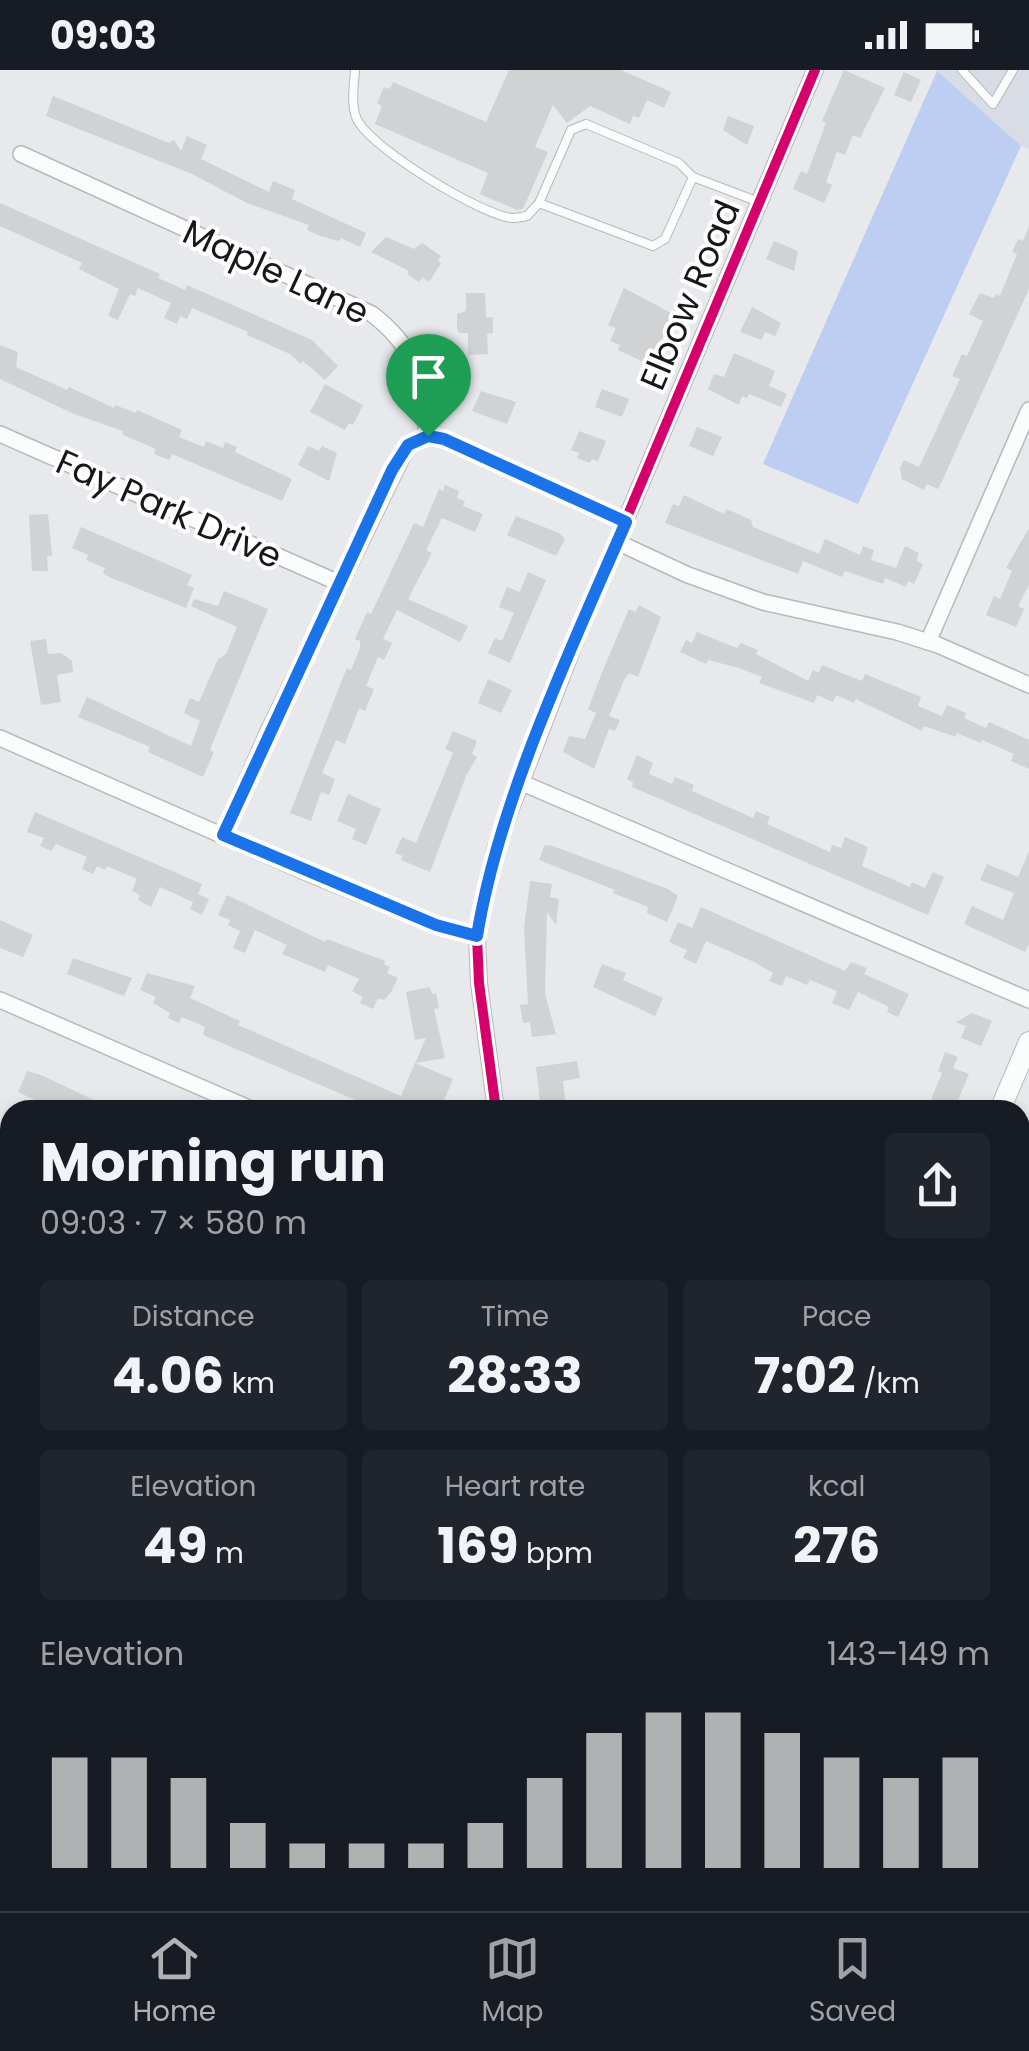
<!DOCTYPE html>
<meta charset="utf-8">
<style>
:root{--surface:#171b24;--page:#20242c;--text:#f1f3f6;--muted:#9ea1a6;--line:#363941;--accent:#afb1b3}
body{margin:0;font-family:Poppins,sans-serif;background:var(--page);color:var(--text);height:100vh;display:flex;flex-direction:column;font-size:38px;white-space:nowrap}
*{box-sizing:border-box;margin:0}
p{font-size:32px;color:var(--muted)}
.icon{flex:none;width:55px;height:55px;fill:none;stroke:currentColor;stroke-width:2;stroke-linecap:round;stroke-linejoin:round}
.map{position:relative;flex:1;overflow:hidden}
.details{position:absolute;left:0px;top:1030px;width:1030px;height:812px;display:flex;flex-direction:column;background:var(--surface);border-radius:30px 30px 0 0;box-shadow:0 5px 15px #0003}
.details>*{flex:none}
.pin{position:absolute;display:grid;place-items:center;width:85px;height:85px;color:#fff;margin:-102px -42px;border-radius:50% 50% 50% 0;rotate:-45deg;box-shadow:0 0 10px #0007}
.pin .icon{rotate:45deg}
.round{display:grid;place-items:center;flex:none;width:105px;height:105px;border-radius:10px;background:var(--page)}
.summary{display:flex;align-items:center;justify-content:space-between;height:170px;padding:0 40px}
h1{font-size:55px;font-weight:700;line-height:75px}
.figures{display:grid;grid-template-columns:repeat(3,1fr);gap:15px;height:170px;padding:10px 40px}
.figures div{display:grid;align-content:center;border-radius:10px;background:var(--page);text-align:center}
.figures b{font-size:50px;font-weight:700}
.figures small{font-size:28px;font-weight:400}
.figures p{font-size:28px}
.chart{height:280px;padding:20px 40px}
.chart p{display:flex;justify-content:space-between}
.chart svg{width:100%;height:180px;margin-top:10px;stroke:var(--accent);stroke-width:6}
.status{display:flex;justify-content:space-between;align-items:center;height:70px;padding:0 50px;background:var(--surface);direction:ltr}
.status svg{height:28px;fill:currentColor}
.dock{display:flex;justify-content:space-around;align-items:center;height:140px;border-top:2px solid var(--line);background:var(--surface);font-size:28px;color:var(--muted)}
.dock a{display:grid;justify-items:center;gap:5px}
.dock .selected{color:var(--accent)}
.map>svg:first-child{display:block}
.built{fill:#d8dce4}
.forest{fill:#bdcef2}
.building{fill:#d0d2d4}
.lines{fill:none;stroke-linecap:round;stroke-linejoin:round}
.service-casing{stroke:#b6b8b9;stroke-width:10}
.minor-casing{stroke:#b6b8b9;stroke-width:18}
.tertiary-casing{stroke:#b6b8b9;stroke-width:22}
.service{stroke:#fbfcfc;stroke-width:8}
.minor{stroke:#fbfcfc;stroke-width:15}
.tertiary{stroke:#fbfcfc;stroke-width:20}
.cycleway-casing{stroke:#fff;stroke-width:16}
.cycleway{stroke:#d6006c;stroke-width:10}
.route-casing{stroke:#fff;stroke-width:20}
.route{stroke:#1a73e8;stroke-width:12}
.labels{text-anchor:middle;stroke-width:8;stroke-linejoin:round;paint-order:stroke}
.street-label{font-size:35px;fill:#161718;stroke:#fff}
</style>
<div class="status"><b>09:03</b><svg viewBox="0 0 49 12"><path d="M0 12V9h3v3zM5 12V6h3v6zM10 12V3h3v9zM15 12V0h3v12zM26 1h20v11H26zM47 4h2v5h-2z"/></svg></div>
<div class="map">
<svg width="1029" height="1841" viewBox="0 0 1029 1841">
<rect width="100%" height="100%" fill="#e7e9ec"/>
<polygon class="built" points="935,0 1029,0 1029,79 1021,76"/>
<polygon class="forest" points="937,1 1021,76 858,434 763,394"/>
<g class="building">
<polygon points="509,0 621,0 671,22 664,38 647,30 639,48 633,46 630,54 590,36 567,53 553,35 535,77 548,82 523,139 517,140 480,124 488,103 375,54 382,36 377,33 384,17 390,19 393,12 486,52"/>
<polygon points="844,0 885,18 860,68 853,65 845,85 837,82 826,112 832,115 824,133 793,119 801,101 807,104 826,53 822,51"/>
<polygon points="904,2 921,10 911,32 894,25"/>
<polygon points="53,26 169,73 174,70 181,81 187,66 207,75 201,89 269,122 273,111 295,120 292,129 366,163 360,177 341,168 339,171 320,166 307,160 309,155 247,133 192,104 46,46"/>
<polygon points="728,46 754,56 747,75 723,60"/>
<polygon points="0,133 160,204 158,208 185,220 187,215 312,270 338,296 325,310 303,291 301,294 290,284 247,265 248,262 192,238 187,249 180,246 177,254 164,248 171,233 138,218 135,226 130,224 118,250 108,246 119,219 79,199 82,193 0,156"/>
<polygon points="1029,156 1029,219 943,409 938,419 927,414 924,420 902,409 900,398 904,390 919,397 960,309 952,306 962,284 967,286 983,251 969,244 980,223 994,228 996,224 1000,226 1017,184 1012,182 1018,169 1023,171"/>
<polygon points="386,167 414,179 422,173 441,186 438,191 441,193 429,212 422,207 419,212 407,204 409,201 371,182"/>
<polygon points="774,171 798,181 794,201 766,189"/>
<polygon points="624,218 673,244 650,295 618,280 620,275 610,271 616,258 608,255"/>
<polygon points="466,223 485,223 486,248 493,247 493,263 487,264 488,284 468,285 468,263 459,263 457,257 457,244 466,241"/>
<polygon points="752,237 781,253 775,266 765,262 761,270 740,262"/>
<polygon points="0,275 18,282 16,297 67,320 69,317 114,338 115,335 136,343 137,340 182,360 179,367 204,377 206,371 223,378 225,372 237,377 235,382 292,409 282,431 172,384 169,390 154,384 156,379 123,365 123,361 74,344 0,309"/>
<polygon points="734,283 775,301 769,316 787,324 781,337 749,324 747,328 742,326 739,335 708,319 714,304 724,307"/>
<polygon points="325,314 363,335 353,355 349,353 345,360 310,342"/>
<polygon points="602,319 629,329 622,347 595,337"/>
<polygon points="481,321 516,332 507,354 472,341"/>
<polygon points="697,357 722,367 713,386 689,376"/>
<polygon points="579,361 606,371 598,391 592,389 590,393 577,388 579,383 571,380"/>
<polygon points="308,376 319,381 322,376 337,383 329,411 298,395"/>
<polygon points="445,415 459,421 457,428 465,431 463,436 483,444 475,462 442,448 426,480 432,483 408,529 468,556 460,572 397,540 383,569 392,573 384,590 378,587 366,616 374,619 365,641 359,638 345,674 336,670 322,703 335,709 329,725 321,722 311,751 290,743 342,610 347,598 351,600 360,578 360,571 355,569 367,542 371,544 414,453 423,457 439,419 443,421"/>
<polygon points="684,425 724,444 727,439 751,450 753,457 819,484 825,469 860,485 863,476 874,480 871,490 896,498 905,476 919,483 916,491 923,494 914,514 908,511 906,517 885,508 883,514 845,501 842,507 803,491 798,504 665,453 673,434 679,436"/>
<polygon points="48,444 52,486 47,486 48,501 32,501 29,445"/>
<polygon points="516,446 559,463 565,469 556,486 507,465"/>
<polygon points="81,457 192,505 187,515 194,518 186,538 109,507 103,503 105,498 86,490 88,485 72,478"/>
<polygon points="1029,458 1029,515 1018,536 1024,539 1016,557 986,545 994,526 1000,529 1012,501 1006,498"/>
<polygon points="528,502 546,510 510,593 488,583 495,568 502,571 514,543 499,537 507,517 520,522"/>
<polygon points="224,521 268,539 213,672 210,680 214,682 203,707 148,682 150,677 78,647 87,627 191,676 200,651 184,643 190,628 199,632 218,589 226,584 237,557 191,536 194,529 218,536"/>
<polygon points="639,535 661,547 638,607 629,603 624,610 609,646 620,650 615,661 609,659 594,699 563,682 569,666 585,669 596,643 588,639 603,600 629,539 636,542"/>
<polygon points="697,562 737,578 741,573 758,580 756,584 808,611 813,600 819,603 822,595 862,611 865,604 921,627 918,636 942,646 947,635 966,643 964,648 986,658 989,652 1029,670 1029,699 1011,691 1014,684 982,670 981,673 957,663 956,667 924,656 922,661 856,629 854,633 836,625 833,632 817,625 814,633 759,613 762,607 739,598 708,590 706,594 680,582 686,570 692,573"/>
<polygon points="46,569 48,584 61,583 72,591 73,602 57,605 61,632 41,635 30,571"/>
<polygon points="488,609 512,620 501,643 478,633"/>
<polygon points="453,661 477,671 472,684 477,687 466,706 430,802 401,790 403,786 395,783 402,767 416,773 453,683 445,679"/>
<polygon points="637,685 653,693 649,704 672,714 675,707 694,715 692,721 753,748 756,741 770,747 767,754 830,782 832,775 841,778 845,767 868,777 862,796 910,817 912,812 925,818 933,802 944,807 928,845 632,717 633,712 627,709"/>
<polygon points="348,724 381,739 366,775 352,769 356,759 337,751"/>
<polygon points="35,742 202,814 198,824 209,829 202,845 190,839 193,832 160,817 151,837 138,830 140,825 132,821 137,809 107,796 105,800 97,796 93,804 82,799 87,787 56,774 51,781 40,776 44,768 27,762"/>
<polygon points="550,775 668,819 678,826 667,852 647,843 648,837 613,823 615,820 539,790 544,776"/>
<polygon points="1029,781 1029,874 1025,882 964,854 972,836 1003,850 1014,823 980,810 987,794 1018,807"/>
<polygon points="530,811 552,814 550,827 559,829 556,855 547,842 545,924 556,964 532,967 530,952 523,953 520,935 528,934 524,858"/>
<polygon points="227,825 325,872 327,869 385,891 384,894 390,897 387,903 398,908 391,922 384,930 378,928 373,939 360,933 363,927 352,921 359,909 328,895 325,902 282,884 287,875 255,860 245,883 233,878 240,861 228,855 230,850 218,845"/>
<polygon points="701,837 845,901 851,892 867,898 864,904 909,924 898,947 887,942 889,937 858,922 849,940 832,933 837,921 810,910 807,915 786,906 782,916 769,911 773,903 754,892 706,871 696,894 683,888 687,880 669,872 678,852 692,858"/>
<polygon points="0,850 33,865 23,887 0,878"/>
<polygon points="73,888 132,908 124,926 67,904"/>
<polygon points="602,894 626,903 623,910 663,928 655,946 593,917"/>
<polygon points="147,903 195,916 190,928 240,951 238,955 401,1026 415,993 453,1009 440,1040 379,1040 203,965 205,957 182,947 179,953 168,948 170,943 153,933 156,927 140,920"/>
<polygon points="430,917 432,924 436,923 439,938 434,939 445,988 415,993 426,968 415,970 406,922"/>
<polygon points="972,943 992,951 981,976 961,968 966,956 956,952"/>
<polygon points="945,982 958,987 953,998 969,1004 954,1040 927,1040 942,1003 938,1001"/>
<polygon points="577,991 580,1008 563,1011 566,1035 558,1036 559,1040 541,1040 536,997"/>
<polygon points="27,1001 41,1005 115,1040 41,1040 43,1034 18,1022"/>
</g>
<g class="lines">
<g class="service-casing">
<g id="service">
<path d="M355,0C354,15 351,32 356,47C366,76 483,146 512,148C517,148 522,147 527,146L539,133"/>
<polyline points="962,0 993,34 1013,0"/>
<polyline points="693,107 665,169 653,176 539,133 571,60 586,54 679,93 693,107 759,132"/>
</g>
</g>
<g class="minor-casing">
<g id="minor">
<path d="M21,84L372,244C421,282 417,308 428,366"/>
<polyline points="0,364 339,513"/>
<polyline points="617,472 688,505 763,532 897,562 938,575 1029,615"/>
<polyline points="928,572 1029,340"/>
<polyline points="0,668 317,807 436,855 477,866"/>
<polyline points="520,712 1029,930"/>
<polyline points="223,765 268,662 408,375 428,366 445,369 626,452"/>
<polyline points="0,930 253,1040"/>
<polyline points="496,1040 479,913 477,866 495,780 582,554 815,0"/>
<polyline points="1020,1083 1029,1086"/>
<polyline points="0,1176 10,1180"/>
<polyline points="0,1413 10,1417"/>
<polyline points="1020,1419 1029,1424"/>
<polyline points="0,1637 10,1641"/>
<polyline points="1020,1679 1029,1683"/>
<polyline points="458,1832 478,1841"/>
<polyline points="0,1838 7,1841"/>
<polyline points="224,1841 227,1832"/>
</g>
</g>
<g class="tertiary-casing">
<g id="tertiary">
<polyline points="1000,1040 1029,972"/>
<polyline points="658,1841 662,1832"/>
</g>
</g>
<use href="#service" class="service"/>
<use href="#minor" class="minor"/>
<use href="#tertiary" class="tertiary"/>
<g class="cycleway-casing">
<g id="cycleway">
<polyline points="223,765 268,662 408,375 428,366 445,369 626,452"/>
<polyline points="496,1040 479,913 477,866 495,780 582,554 815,0"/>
</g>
</g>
<use href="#cycleway" class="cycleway"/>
</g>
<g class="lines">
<g class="route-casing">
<path id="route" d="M428,366L444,369L626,452C571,579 499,730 477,866L436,855L223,765L392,400L408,375Z"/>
</g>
<use href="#route" class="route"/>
</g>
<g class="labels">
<g class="street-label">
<text transform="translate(276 202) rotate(25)" y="12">Maple Lane</text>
<text transform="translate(690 225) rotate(-67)" y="12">Elbow Road</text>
<text transform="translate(169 439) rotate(24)" y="12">Fay Park Drive</text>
</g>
</g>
</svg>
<div class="pin" style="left:428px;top:366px;background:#1e9e55"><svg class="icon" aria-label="arrive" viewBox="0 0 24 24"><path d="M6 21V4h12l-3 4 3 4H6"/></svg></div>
<section class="details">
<div class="summary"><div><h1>Morning run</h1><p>09:03 · 7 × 580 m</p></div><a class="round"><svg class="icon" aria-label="share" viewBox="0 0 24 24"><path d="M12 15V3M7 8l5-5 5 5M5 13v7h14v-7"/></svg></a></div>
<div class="figures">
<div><p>Distance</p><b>4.06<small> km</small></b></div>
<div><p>Time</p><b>28:33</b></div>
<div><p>Pace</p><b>7:02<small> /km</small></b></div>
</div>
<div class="figures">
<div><p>Elevation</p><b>49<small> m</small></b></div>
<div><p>Heart rate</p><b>169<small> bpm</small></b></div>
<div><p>kcal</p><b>276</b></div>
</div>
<div class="chart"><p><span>Elevation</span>143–149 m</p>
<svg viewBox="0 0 160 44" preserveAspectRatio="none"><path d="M5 44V17M15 44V17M25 44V22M35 44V33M45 44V38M55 44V38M65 44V38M75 44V33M85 44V22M95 44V11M105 44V6M115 44V6M125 44V11M135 44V17M145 44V22M155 44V17"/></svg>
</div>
</section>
</div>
<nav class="dock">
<a class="selected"><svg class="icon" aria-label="home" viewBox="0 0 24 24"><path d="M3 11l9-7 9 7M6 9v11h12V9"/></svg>Home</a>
<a><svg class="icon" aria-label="map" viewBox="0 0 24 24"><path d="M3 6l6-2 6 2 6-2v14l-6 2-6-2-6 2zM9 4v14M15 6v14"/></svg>Map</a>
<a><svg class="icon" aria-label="saved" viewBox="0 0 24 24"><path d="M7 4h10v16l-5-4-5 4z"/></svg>Saved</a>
</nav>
